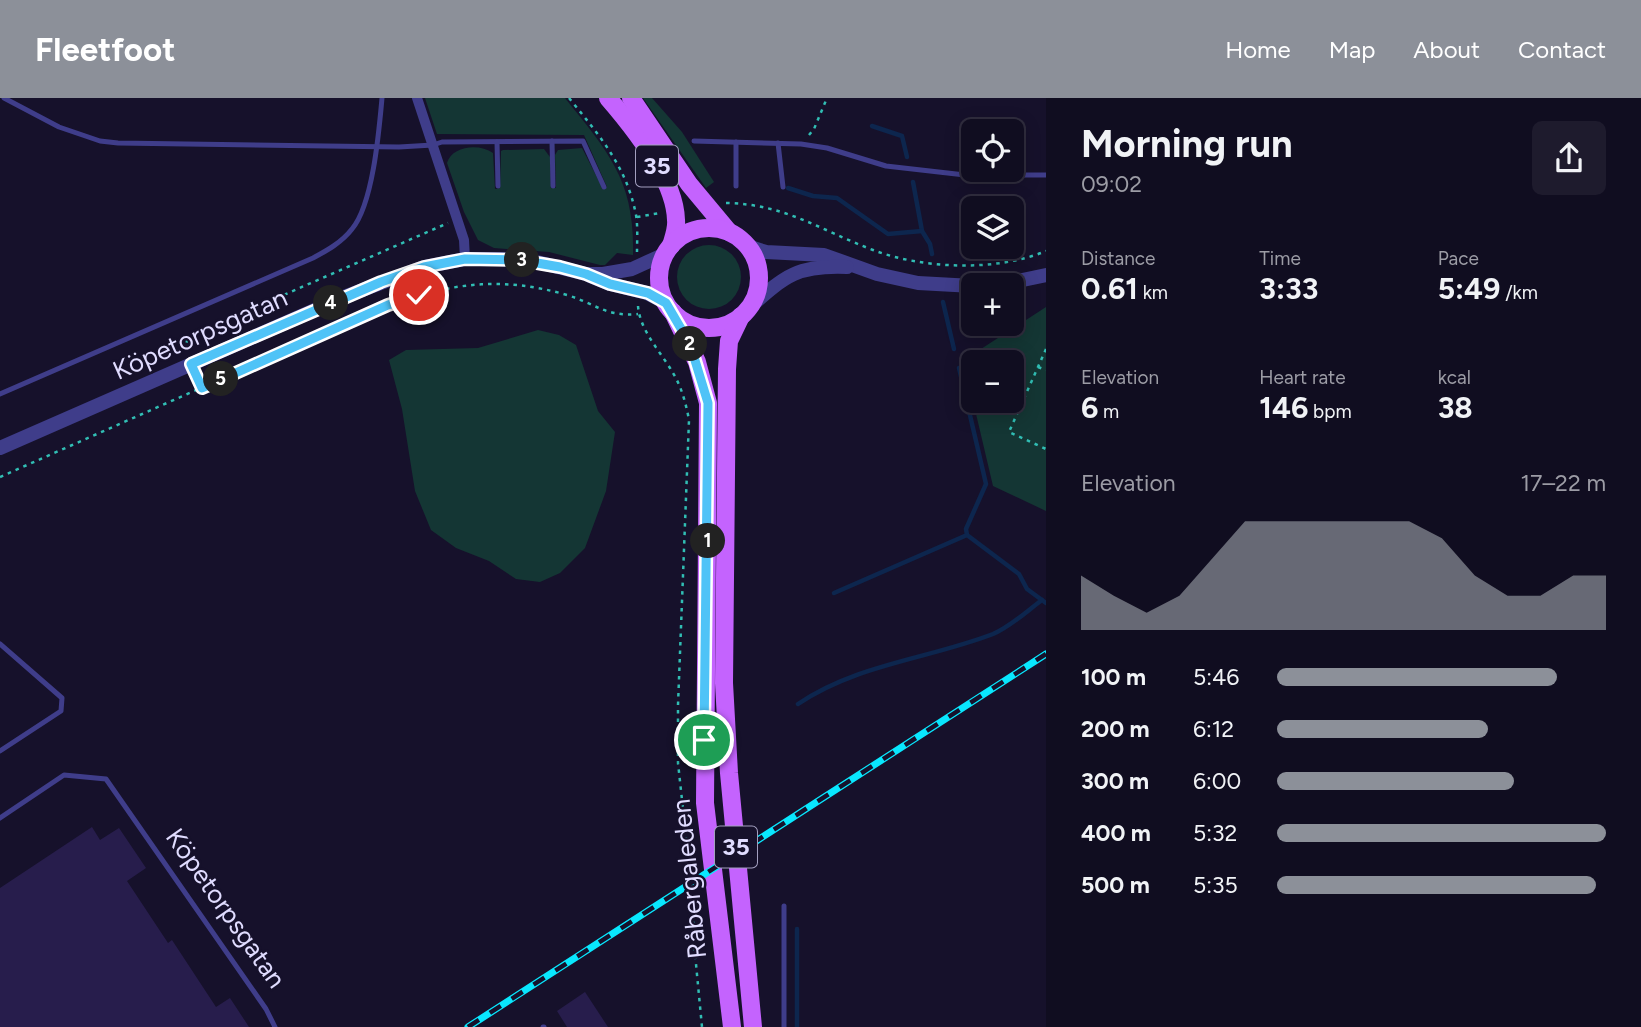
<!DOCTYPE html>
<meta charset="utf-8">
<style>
:root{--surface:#100d20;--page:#1e1b2d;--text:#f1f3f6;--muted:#9c9ca5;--line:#302d3e;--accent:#8c9099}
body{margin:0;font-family:Figtree,sans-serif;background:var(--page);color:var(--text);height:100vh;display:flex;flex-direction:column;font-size:26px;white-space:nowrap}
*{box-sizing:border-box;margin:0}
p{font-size:23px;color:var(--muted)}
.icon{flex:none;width:38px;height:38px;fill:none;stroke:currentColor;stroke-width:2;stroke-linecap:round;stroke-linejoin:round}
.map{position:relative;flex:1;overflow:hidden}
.details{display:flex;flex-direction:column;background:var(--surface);width:595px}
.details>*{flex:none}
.tools{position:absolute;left:961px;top:21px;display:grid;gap:14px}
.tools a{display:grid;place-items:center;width:63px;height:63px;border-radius:10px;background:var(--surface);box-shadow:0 4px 18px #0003,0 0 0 2px var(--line);font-size:35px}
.pin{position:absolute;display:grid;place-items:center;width:60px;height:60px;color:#fff;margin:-30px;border:4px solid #fff;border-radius:50%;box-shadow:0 2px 7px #0007}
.km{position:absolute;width:35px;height:35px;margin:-18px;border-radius:50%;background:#222;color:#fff;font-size:19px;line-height:35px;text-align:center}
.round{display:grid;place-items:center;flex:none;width:74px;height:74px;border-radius:10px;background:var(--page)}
.overview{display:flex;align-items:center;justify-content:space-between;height:119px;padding:0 35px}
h1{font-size:38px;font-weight:700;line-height:52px}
.figures{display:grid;grid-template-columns:repeat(3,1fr);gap:10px;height:119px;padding:7px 35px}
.figures div{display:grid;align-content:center}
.figures b{font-size:30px;font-weight:700}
.figures small{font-size:19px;font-weight:400}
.figures p{font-size:19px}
.chart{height:196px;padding:14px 35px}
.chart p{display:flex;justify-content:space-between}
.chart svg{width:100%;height:126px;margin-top:7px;fill:var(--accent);opacity:.7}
ul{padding:0 35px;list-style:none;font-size:23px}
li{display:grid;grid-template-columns:112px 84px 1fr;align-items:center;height:52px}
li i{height:18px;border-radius:9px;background:var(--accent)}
header{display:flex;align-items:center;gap:42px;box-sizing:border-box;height:98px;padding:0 35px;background:var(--accent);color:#fff}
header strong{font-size:33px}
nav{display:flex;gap:38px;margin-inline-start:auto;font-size:24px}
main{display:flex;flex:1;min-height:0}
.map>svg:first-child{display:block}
.green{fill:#143634}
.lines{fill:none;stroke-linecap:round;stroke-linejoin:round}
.stream{stroke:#0d264e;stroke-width:4.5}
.building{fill:#271d4c}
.path{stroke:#31beb4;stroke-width:2.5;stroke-dasharray:3.5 5;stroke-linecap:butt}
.service{stroke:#3f3d8a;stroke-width:5}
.minor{stroke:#3f3d8a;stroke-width:10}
.tertiary{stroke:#3f3d8a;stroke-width:14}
.primary{stroke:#c463fe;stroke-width:18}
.rail-casing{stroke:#09e7fe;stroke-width:7}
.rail{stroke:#16112b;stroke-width:4.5;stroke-dasharray:13;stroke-linecap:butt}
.route-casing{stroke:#fff;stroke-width:14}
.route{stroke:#4fc3f7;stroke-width:9}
.labels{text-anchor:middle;stroke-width:5;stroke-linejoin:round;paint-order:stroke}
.shield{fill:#16112b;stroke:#a39fbf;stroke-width:2}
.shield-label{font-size:24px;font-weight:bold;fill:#e0dcff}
.street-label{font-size:26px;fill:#e0dcff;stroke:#16112b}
</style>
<header>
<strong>Fleetfoot</strong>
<nav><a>Home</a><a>Map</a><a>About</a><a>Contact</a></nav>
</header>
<main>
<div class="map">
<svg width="1046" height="929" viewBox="0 0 1046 929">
<rect width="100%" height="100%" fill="#16112b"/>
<g class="green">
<path d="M425,0H565C609,55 635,83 633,157L617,155L605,167H600L549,154L494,150L478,142L464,114L447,65C452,48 479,45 493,55L495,91L500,90L501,53L503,52L544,51L550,59L551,90H556L555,57L558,52L582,50L603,91L607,89L584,37L437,36Z"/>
<polygon points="643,0 652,0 682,34 714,84 706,90"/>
<circle cx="709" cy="179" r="32"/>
<polygon points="1046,209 1046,413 993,388 973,303 1012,303 1012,264 973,264 973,302 964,262"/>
<polygon points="538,232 559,237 576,247 598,313 615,334 606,393 585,450 560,475 540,484 516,481 489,463 456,450 431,432 415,393 402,311 389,262 406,252 478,250"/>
</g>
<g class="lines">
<g class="stream">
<polyline points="872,28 902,38 907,59"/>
<polyline points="913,84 922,133 930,146 932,156"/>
<polyline points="788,90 813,98 837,100 888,136 922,133"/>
<polyline points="943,204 954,251"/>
<polyline points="959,270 986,386 966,431 967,437 1019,476 1027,491 1046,505"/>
<polyline points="834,495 967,437"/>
<path d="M798,606C857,566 928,561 993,536C1010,529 1027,513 1042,502"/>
<polyline points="797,831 797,929"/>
</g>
</g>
<g class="building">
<polygon points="92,729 100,742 119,730 146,770 127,783 168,845 172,842 216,909 230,900 249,929 0,929 0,790"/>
<polygon points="585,894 608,929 567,929 557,913"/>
</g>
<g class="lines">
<g class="path">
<path d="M569,0C599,37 627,69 636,117C638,129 637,143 637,155"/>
<polyline points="809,37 814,31 827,0"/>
<path d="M726,105C785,106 820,132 873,152C923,171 996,174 1046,153"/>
<polyline points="637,119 660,115"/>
<path d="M638,208C640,233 661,254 673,275C682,290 686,306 689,322L678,607V665L693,803L694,845L702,929"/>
<polyline points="1046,251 1009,334 1046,351"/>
<polyline points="186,253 187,242 190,238 448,125"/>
<polyline points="1038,269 1046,272"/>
<path d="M0,379L388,207C452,185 502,178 567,197C596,206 606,219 638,216"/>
</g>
<g class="service">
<polyline points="4,0 59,29 100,43 118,45 399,49 433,47 442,44 583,43 604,89"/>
<polyline points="552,43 553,88"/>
<polyline points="694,43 801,46 827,50 886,68 965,77 1046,77"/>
<polyline points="497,44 498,88"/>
<polyline points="736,44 736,88"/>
<polyline points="778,45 783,89"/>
<path d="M0,296L313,160C328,152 342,144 352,131C373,106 379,33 382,0"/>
<polyline points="0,546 62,600 61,613 0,653"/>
<polyline points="0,720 64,677 106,681 266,911 275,929"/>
<polyline points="784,808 784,929"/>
<polyline points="543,929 544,929"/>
</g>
<polyline class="minor" points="417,0 464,142 465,161"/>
<g class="tertiary">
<polyline points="747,148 766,154 824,157 877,176 918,185 973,188"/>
<polyline points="590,178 610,186 647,195 666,205"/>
<polyline points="999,187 1046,177"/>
<path d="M750,209C786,177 798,167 847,169"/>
<polyline points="0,350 349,197 424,169 465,161 500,161 537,164 586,176 603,176 632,171 665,156"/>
</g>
<g class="primary">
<path d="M608,0C634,30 675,81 676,122C677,131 673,140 671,148"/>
<polyline points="631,0 689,86 729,134"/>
<circle cx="709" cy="180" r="50"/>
<polyline points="673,214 697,264 708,305 705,705 732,929"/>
<polyline points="741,218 729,243 727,271 724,585 729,675 753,929"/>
</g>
<g class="rail-casing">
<polyline id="rail" points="468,929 1046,556"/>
</g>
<use href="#rail" class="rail"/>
</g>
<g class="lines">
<g class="route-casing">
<polyline id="route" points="419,197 388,207 202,290 191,266 381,184 424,169 465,161 520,162 560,169 586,176 610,186 648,195 666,205 690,246 708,305 704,642"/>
</g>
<use href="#route" class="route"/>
</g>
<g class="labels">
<g class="shield">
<rect x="636" y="47.5" width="42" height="41" rx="5"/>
<rect x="715" y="728.5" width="42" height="41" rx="5"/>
</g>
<g class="shield-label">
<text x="657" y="76">35</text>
<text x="736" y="757">35</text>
</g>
<g class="street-label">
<text transform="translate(200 236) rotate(-24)" y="9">Köpetorpsgatan</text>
<text transform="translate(689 781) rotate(-96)" y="9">Råbergaleden</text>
<text transform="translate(226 810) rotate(55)" y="9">Köpetorpsgatan</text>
</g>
</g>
</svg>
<div class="tools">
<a><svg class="icon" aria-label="locate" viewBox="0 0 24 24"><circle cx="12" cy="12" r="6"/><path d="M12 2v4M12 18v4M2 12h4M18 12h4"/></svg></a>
<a><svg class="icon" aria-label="layers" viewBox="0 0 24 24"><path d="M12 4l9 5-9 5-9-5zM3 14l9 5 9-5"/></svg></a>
<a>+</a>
<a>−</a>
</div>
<div class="pin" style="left:704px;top:642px;background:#1e9e55"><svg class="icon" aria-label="arrive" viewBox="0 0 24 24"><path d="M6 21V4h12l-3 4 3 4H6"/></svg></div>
<div class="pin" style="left:419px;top:197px;background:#d93025"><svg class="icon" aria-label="check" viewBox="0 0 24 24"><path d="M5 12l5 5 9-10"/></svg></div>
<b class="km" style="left:708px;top:443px">1</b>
<b class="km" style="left:690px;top:246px">2</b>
<b class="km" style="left:522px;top:162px">3</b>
<b class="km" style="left:331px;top:205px">4</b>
<b class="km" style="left:221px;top:281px">5</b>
</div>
<section class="details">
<div class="overview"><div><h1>Morning run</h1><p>09:02</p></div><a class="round"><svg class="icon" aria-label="share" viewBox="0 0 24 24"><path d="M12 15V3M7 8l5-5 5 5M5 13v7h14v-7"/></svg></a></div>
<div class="figures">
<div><p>Distance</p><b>0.61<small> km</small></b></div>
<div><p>Time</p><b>3:33</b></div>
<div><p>Pace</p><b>5:49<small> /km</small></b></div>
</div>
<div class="figures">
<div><p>Elevation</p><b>6<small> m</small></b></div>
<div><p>Heart rate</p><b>146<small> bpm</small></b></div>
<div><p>kcal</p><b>38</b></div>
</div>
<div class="chart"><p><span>Elevation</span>17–22 m</p>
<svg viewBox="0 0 160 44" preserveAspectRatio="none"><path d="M0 44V25L10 32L20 38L30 32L40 19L50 6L60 6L70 6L80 6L90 6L100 6L110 12L120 25L130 32L140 32L150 25L160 25V44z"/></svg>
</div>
<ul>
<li><b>100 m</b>5:46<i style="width:85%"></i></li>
<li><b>200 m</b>6:12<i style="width:64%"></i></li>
<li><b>300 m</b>6:00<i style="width:72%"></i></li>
<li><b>400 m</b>5:32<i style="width:100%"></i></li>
<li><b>500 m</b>5:35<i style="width:97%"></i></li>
</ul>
</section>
</main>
